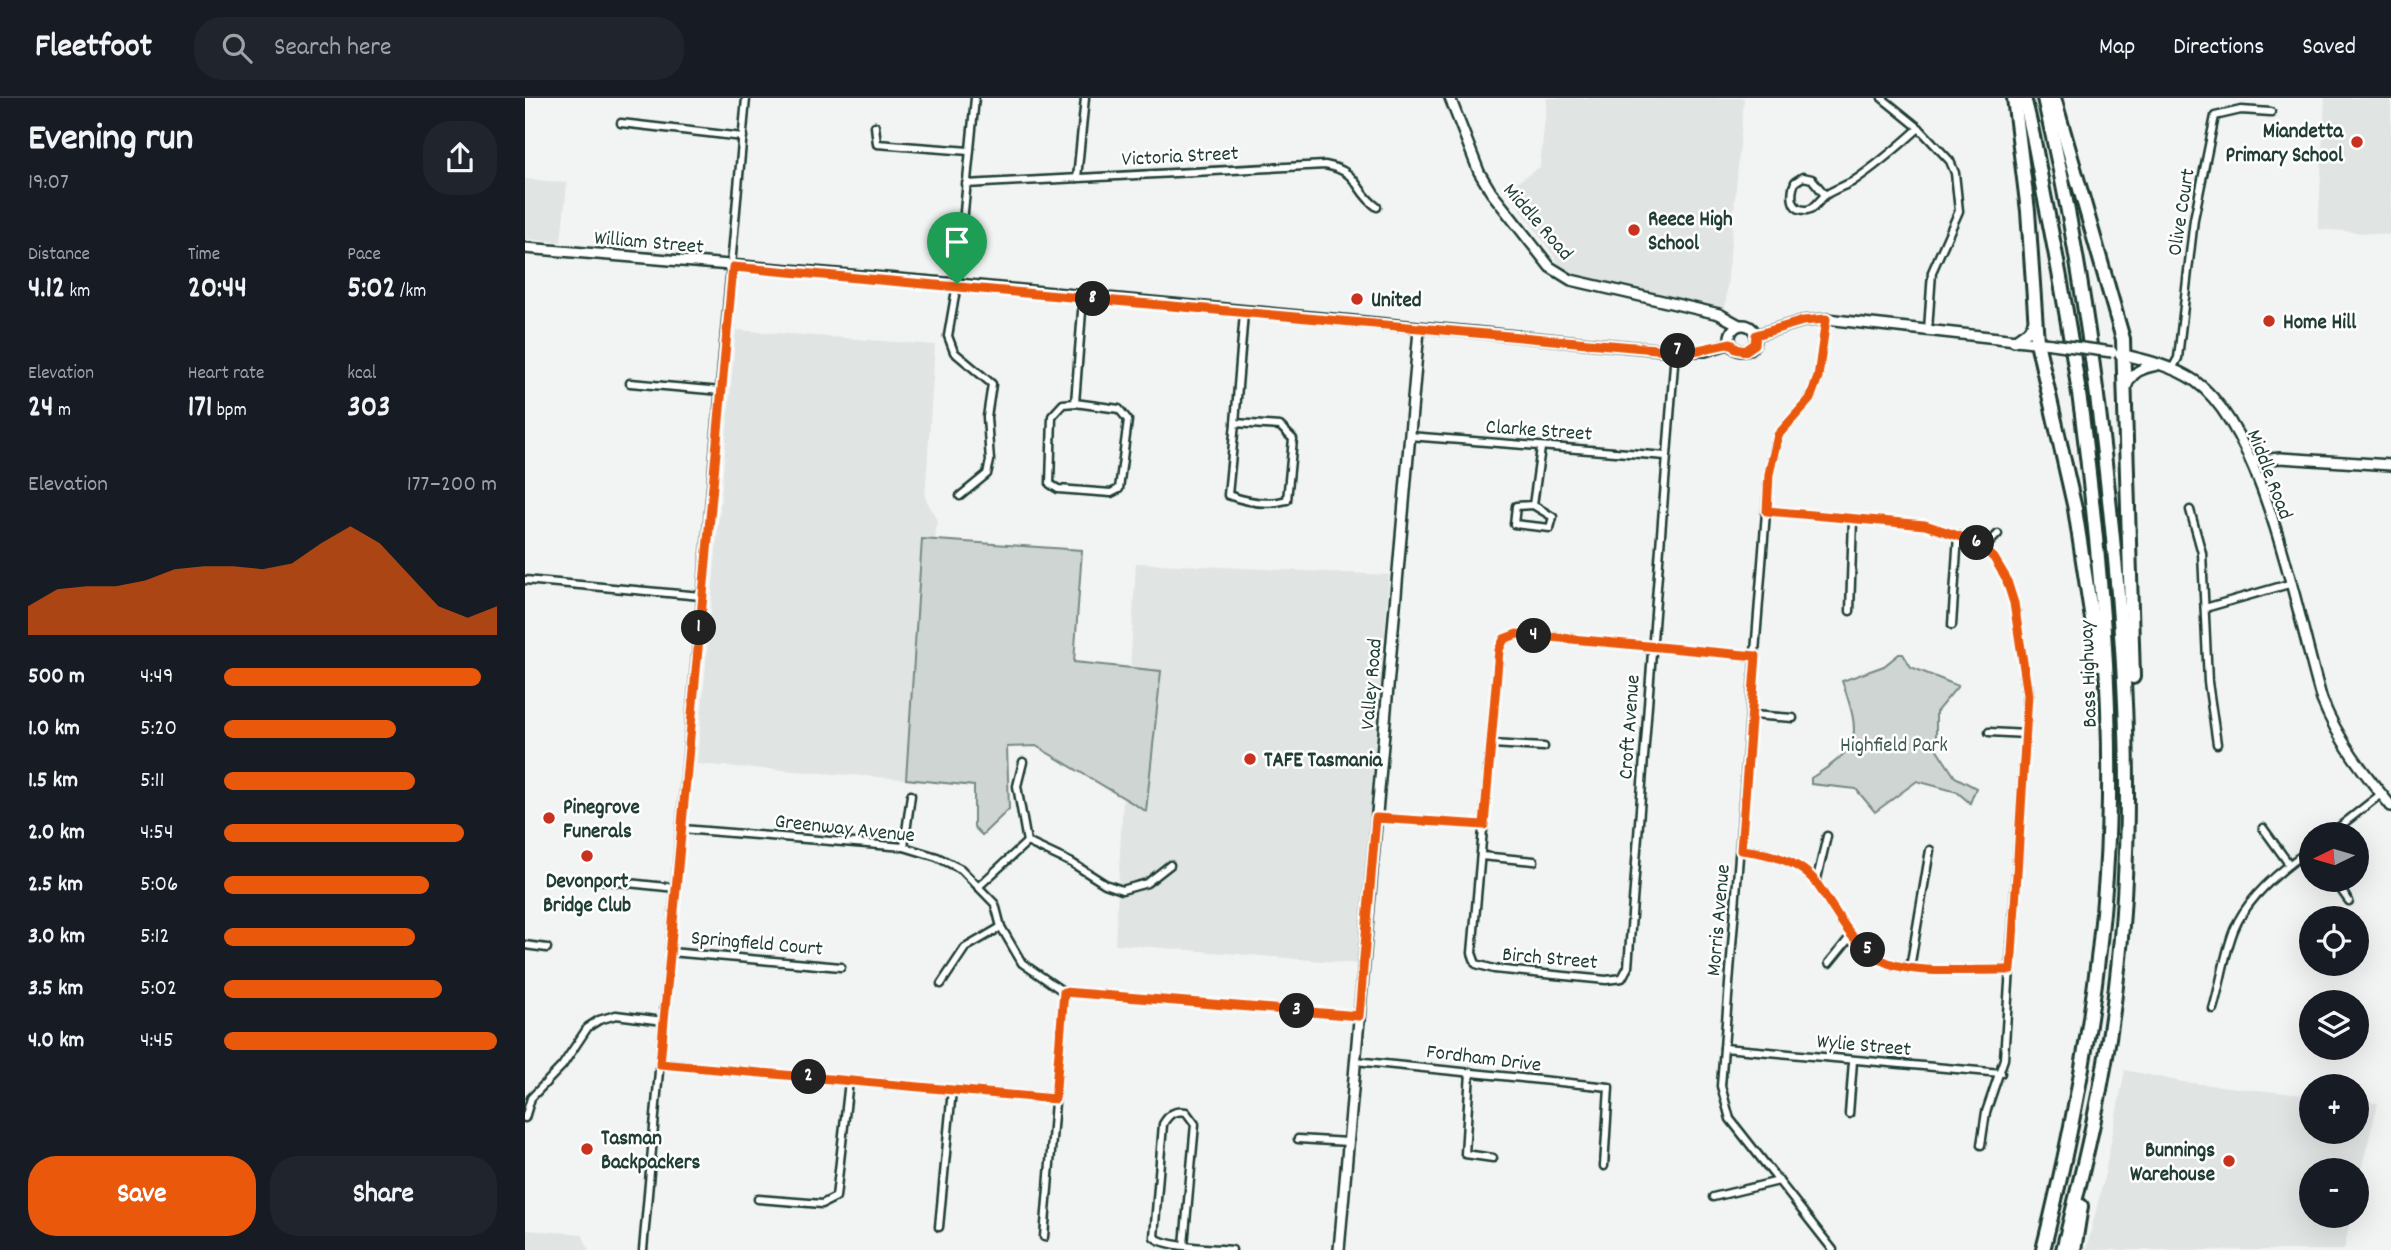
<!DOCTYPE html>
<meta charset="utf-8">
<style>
:root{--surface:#171b24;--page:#20242c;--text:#f1f3f6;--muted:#9ea1a6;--line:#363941;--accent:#ea580c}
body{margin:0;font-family:Dekko,sans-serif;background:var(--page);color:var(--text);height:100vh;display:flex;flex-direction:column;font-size:26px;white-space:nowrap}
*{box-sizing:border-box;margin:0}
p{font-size:23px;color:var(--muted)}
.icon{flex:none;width:38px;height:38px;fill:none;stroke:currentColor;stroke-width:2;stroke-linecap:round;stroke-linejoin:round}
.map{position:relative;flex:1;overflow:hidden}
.details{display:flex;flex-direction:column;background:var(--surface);width:525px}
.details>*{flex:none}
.needle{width:46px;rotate:265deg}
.tools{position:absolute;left:1774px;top:724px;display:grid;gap:14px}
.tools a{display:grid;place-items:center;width:70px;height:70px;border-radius:50%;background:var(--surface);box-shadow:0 7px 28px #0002;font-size:35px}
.pin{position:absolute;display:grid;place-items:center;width:60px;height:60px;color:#fff;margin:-72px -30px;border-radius:50% 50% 50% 0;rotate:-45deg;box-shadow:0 0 7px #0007}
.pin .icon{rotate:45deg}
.km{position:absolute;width:35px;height:35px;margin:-18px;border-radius:50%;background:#222;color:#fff;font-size:19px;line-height:35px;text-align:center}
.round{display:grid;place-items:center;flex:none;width:74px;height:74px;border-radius:28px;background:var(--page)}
.head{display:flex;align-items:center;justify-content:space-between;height:119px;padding:0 28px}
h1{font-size:38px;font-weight:700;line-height:52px}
.figures{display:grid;grid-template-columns:repeat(3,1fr);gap:10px;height:119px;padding:7px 28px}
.figures div{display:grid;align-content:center}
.figures b{font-size:30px;font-weight:700}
.figures small{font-size:19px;font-weight:400}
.figures p{font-size:19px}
.chart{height:196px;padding:14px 28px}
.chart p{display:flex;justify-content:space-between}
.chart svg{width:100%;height:126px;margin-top:7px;fill:var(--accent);opacity:.7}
.primary-button{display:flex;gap:14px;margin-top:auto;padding:14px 28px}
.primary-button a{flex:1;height:80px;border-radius:28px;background:var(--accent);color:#fff;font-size:28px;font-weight:700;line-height:80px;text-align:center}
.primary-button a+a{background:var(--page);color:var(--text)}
ul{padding:0 28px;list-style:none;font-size:23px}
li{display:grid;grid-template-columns:112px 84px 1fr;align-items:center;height:52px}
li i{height:18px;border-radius:9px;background:var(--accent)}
header{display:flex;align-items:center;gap:42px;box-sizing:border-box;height:98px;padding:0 35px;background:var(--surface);border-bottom:2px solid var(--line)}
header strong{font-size:33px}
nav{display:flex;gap:38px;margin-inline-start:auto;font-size:24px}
.search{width:490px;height:63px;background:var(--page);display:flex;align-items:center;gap:18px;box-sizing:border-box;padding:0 24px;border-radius:28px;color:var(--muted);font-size:26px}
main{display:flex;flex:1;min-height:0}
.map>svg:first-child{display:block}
.built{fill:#e0e4e3}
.green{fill:#ced5d3;stroke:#768984;stroke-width:2}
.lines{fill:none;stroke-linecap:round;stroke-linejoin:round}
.street-casing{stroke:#1f3d34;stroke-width:11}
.secondary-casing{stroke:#1f3d34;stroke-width:14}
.highway-casing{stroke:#1f3d34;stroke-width:18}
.street{stroke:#fff;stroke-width:6}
.secondary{stroke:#fff;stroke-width:9}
.highway{stroke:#fff;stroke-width:12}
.secondary-bridge-casing{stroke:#1f3d34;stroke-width:14;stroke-linecap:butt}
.secondary-bridge{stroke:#fff;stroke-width:9}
.route-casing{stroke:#fff;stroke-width:14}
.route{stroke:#ea580c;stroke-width:9}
.poi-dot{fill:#c8321e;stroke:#fff;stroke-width:2.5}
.labels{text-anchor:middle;stroke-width:5;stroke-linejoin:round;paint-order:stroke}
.poi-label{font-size:21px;font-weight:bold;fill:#1f3d34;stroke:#fff;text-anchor:start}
.street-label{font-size:21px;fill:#1f3d34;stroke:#fff}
.park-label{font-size:21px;fill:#425b54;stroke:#fff}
</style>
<header>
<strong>Fleetfoot</strong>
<div class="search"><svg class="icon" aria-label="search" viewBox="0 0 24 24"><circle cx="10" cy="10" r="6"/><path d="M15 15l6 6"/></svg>Search here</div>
<nav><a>Map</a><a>Directions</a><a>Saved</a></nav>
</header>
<main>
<section class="details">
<div class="head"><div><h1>Evening run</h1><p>19:07</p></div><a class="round"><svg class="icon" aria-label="share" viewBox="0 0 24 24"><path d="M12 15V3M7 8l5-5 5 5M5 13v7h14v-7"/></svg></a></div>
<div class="figures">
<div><p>Distance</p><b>4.12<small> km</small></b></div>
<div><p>Time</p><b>20:44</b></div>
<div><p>Pace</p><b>5:02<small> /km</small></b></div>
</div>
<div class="figures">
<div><p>Elevation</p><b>24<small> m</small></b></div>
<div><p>Heart rate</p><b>171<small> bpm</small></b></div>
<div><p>kcal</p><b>303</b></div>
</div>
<div class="chart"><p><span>Elevation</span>177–200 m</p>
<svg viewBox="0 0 160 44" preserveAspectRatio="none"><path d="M0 44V34L10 28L20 27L30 27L40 25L50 21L60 20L70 20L80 21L90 19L100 12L110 6L120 12L130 23L140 34L150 38L160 34V44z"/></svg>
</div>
<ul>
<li><b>500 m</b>4:49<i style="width:94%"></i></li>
<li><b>1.0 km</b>5:20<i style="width:63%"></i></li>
<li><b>1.5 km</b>5:11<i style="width:70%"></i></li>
<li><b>2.0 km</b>4:54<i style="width:88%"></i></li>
<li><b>2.5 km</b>5:06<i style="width:75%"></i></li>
<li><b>3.0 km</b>5:12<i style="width:70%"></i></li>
<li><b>3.5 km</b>5:02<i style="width:80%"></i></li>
<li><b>4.0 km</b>4:45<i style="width:100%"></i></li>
</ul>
<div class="primary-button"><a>Save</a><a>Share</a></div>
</section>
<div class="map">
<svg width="1866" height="1152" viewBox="0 0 1866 1152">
<rect width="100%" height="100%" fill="#f2f3f3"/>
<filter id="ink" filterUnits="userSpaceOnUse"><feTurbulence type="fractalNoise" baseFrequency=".0143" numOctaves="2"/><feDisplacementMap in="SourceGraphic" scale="14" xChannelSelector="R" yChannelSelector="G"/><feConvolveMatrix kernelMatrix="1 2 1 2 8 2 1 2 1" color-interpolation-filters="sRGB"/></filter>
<g filter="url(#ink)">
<g class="built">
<polygon points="1022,0 1219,0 1200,212 1039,173 982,91 1015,69"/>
<polygon points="1800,0 1866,0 1866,137 1793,131"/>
<polygon points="0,81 42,85 36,144 0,141"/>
<polygon points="211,232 410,247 400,400 412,421 400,551 387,614 381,681 172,666"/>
<polygon points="611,465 864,477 835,866 590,846"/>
<polygon points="1600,972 1657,984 1787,998 1787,1034 1832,1034 1832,1003 1853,1005 1832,1087 1832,1073 1787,1073 1787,1118 1826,1118 1819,1152 1561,1152 1578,1085"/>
<polygon points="0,1132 57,1136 64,1152 0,1152"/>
</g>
<g class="green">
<polygon points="397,441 557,452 549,564 636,573 621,713 511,648 482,649 484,711 457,737 449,729 449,688 381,681"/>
<path d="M1374,556H1378L1386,569L1433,588L1411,614V650L1430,679L1451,690L1445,705L1432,694L1392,683L1350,714L1331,691L1286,686V680C1337,649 1336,638 1317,583L1359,568Z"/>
</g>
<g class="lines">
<g class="street-casing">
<g id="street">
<polyline points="1357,0 1394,30 1425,63 1430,75 1434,113 1407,174 1403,232"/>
<polyline points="96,25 218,39"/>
<polyline points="350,28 352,46 444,53"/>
<polyline points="552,80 560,0"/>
<path d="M441,86L800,67C836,74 828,92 852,109"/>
<path d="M1300,97L1287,81L1278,79L1270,84C1266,94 1264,113 1282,112C1291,111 1295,100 1302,96C1310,91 1319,88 1327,84C1351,68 1373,49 1394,30"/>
<polyline points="1301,221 1293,279 1285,301 1253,337 1244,376 1196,988 1205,1021 1308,1152"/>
<polyline points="1150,253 1103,869 1097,880 1081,882 969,871 951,866 947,855 974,552 979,541 992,536 1231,558"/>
<polyline points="1647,271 1653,260 1669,121 1690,18 1716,12 1746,14"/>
<polyline points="105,285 196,293"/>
<polyline points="550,305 538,306 527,318 525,386 533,391 586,395 594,391 603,322 594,311 550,305 558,200"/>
<path d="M710,325L755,328L768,341L762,402C742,408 722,404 703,397Z"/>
<polyline points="710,325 719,215"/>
<polyline points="884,338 1141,358"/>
<polyline points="435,398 462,376 465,363 462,319 467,286 429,254 423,238 432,186 450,0"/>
<polyline points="1008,407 991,408 989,426 1025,430 1028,419 1008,407 1016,350"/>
<polyline points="1665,412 1677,455 1683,584 1692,646"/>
<polyline points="1242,413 1400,427 1452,444 1469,460 1481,480 1489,505 1503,597 1479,961 1461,1014 1456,1047"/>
<polyline points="1458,451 1473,436"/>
<polyline points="0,482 176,498"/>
<polyline points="1680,510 1764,486"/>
<polyline points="1325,513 1328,421"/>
<polyline points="1427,527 1433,437"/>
<polyline points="1227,617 1268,620"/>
<polyline points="1464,634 1501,636"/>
<polyline points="967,646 1019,649"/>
<polyline points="498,664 492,688 502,744"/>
<polyline points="851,720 959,727"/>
<polyline points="1738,730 1764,766"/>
<polyline points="157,731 379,749 412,759 436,771 470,806 476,829 497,865 539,894 834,918"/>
<polyline points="1804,737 1856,696"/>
<polyline points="379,749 386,697"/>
<path d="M1216,752C1242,755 1276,763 1292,786C1311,814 1328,852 1363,865C1395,877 1450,871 1486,872"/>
<polyline points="956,758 1009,763"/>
<polyline points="1809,782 1824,803"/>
<polyline points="58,783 74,782 151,790"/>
<polyline points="1291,785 1302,738"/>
<polyline points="453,789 502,744 547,765 580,786 597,792 622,785 645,767"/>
<polyline points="0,847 22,850"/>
<polyline points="145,854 316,869"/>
<polyline points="1304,865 1326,838"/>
<polyline points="1385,870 1405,752"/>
<polyline points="416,886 440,850 476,829"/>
<path d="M1688,911C1696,885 1699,857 1709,832C1722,799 1758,770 1787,750"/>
<polyline points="1199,950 1476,975"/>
<polyline points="830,963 1084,989 1079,1068"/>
<polyline points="135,966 530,1001"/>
<polyline points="945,974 940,1056 968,1060"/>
<polyline points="1324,1016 1328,963"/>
<polyline points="0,1020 6,1000 37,968 63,929 74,922 91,917 138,923"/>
<polyline points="773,1041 823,1044"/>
<polyline points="1188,1099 1254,1083"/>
<polyline points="233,1101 297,1106 311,1099 324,983"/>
<polyline points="414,1129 427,992"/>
<polyline points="519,1139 539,894"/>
<path d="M659,1147L670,1026L661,1014C649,1012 644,1016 638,1026L629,1139C641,1150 690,1150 707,1152"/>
<polyline points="118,1152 221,0"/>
</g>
</g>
<g class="secondary-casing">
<g id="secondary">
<polyline points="925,0 954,74 966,94 1025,169 1046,182 1194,216 1214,227"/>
<polyline points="0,150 432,186 1150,253 1180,253 1206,245"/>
<circle cx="1218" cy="240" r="13"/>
<polyline points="1231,237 1278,223 1301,221 1527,246"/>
<polyline points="1489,243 1503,233 1510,222"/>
<path d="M1595,256C1621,262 1648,268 1670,283C1740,333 1772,519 1797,602C1813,642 1839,675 1866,708"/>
<path d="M1601,289C1607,274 1616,270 1632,267"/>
<polyline points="1726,363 1755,360 1866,367"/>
<polyline points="814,1152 894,232"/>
</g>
</g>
<g class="highway-casing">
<g id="highway">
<polyline points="1489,0 1503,113 1512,244 1550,411 1574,566"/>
<path d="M1499,0C1508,32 1513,65 1519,97C1534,170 1547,243 1557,317C1576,469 1591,624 1581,778C1572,905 1549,1028 1518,1152"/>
<path d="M1519,0C1550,129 1569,261 1583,392C1601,557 1611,723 1591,888C1581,978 1560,1065 1538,1152"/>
<polyline points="1529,0 1598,241 1608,579"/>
<polyline points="1549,1152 1556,1108"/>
</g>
</g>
<use href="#street" class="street"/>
<use href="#secondary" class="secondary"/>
<use href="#highway" class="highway"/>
<g class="secondary-bridge-casing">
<polyline id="secondary-bridge" points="1527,246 1587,254"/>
</g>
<use href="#secondary-bridge" class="secondary-bridge"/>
</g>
</g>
<g class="lines" filter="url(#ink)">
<g class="route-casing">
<path id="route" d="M208,169L1164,254L1206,245L1211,251L1220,253L1230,246L1231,237L1278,223L1301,221L1293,279L1285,301L1253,337L1244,376L1242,413L1400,427L1452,444L1469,460L1481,480L1489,505L1503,597L1486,872C1450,871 1395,877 1363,865C1328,852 1312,814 1292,786C1276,763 1243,755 1216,752L1231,558L992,536L979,541L974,552L959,727L851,720L834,918L539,894L530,1001L135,966Z"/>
</g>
<use href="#route" class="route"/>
</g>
<g class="poi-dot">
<circle cx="1832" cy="44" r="7"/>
<circle cx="1109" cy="132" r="7"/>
<circle cx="832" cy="201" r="7"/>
<circle cx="1744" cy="223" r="7"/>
<circle cx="725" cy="661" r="7"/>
<circle cx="24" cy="720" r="7"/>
<circle cx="62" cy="758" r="7"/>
<circle cx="62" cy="1051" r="7"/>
<circle cx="1704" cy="1063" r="7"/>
</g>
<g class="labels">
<g class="poi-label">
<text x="1818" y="39" text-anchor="end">Miandetta<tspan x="1818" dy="24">Primary School</tspan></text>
<text x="1123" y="127">Reece High<tspan x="1123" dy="24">School</tspan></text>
<text x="846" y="208">United</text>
<text x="1758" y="230">Home Hill</text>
<text x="739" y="668">TAFE Tasmania</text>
<text x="38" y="715">Pinegrove<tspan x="38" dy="24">Funerals</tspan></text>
<text x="62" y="789" text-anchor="middle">Devonport<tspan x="62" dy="24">Bridge Club</tspan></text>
<text x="76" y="1046">Tasman<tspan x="76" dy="24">Backpackers</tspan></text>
<text x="1690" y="1058" text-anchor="end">Bunnings<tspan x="1690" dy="24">Warehouse</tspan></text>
</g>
<g class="street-label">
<text transform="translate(655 57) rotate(-3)" y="7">Victoria Street</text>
<text transform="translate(1655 114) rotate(-81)" y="7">Olive Court</text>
<text transform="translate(1014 123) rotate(49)" y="7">Middle Road</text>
<text transform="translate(124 143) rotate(5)" y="7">William Street</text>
<text transform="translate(1014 331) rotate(4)" y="7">Clarke Street</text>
<text transform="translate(1746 376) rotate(69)" y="7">Middle Road</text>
<text transform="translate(1562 576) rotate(-92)" y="7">Bass Highway</text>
<text transform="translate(845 586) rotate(-85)" y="7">Valley Road</text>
<text transform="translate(1103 629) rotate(-86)" y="7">Croft Avenue</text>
<text transform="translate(320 729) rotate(6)" y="7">Greenway Avenue</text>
<text transform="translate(1192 822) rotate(-85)" y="7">Morris Avenue</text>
<text transform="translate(232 844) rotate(5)" y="7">Springfield Court</text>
<text transform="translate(1025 859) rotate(5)" y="7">Birch Street</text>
<text transform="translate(1339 946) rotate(5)" y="7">Wylie Street</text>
<text transform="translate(959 959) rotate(7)" y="7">Fordham Drive</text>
</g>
<g class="park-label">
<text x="1369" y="653">Highfield Park</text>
</g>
</g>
</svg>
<div class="tools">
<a><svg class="needle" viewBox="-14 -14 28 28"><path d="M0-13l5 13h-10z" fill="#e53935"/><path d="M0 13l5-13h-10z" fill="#9ea1a6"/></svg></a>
<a><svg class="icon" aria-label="locate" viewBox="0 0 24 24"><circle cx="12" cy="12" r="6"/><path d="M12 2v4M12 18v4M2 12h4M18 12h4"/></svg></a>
<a><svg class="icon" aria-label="layers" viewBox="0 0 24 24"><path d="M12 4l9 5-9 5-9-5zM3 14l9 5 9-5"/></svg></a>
<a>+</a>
<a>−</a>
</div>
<div class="pin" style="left:432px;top:186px;background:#1e9e55"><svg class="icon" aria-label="arrive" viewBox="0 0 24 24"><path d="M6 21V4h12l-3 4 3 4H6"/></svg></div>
<b class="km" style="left:174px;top:530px">1</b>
<b class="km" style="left:284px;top:979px">2</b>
<b class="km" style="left:772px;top:913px">3</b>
<b class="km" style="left:1009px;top:538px">4</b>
<b class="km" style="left:1343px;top:852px">5</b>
<b class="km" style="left:1452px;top:445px">6</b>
<b class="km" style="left:1153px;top:253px">7</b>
<b class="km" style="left:568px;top:201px">8</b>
</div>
</main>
